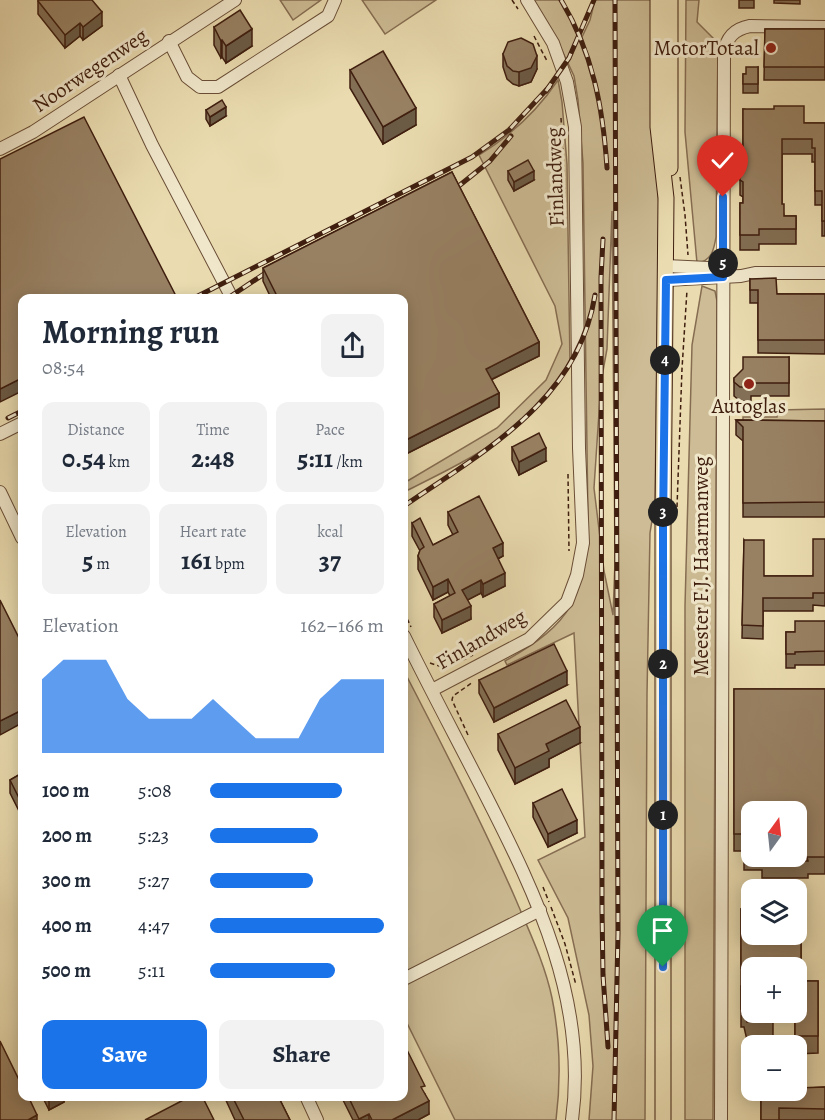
<!DOCTYPE html>
<meta charset="utf-8">
<style>
:root{--surface:#fff;--page:#f2f2f3;--text:#1f2937;--muted:#747a83;--accent:#1a73e8}
body{margin:0;font-family:Alegreya,serif;background:var(--page);color:var(--text);height:100vh;display:flex;flex-direction:column;font-size:22px;white-space:nowrap}
*{box-sizing:border-box;margin:0}
p{font-size:20px;color:var(--muted)}
.icon{flex:none;width:33px;height:33px;fill:none;stroke:currentColor;stroke-width:2;stroke-linecap:round;stroke-linejoin:round}
.map{position:relative;flex:1;overflow:hidden}
.panel{position:absolute;left:18px;top:294px;width:390px;height:807px;display:flex;flex-direction:column;background:var(--surface);border-radius:12px;box-shadow:0 3px 15px #0003}
.panel>*{flex:none}
.needle{width:39px;rotate:15deg}
.controls{position:absolute;left:741px;top:801px;display:grid;gap:12px}
.controls a{display:grid;place-items:center;width:66px;height:66px;border-radius:12px;background:var(--surface);box-shadow:0 3px 15px #0003;font-size:30px}
.pin{position:absolute;display:grid;place-items:center;width:51px;height:51px;color:#fff;margin:-62px -26px;border-radius:50% 50% 50% 0;rotate:-45deg;box-shadow:0 0 6px #0007}
.pin .icon{rotate:45deg}
.km{position:absolute;width:30px;height:30px;margin:-15px;border-radius:50%;background:#222;color:#fff;font-size:16px;line-height:30px;text-align:center}
.round{display:grid;place-items:center;flex:none;width:63px;height:63px;border-radius:12px;background:var(--page)}
.headline{display:flex;align-items:center;justify-content:space-between;height:102px;padding:0 24px}
h1{font-size:33px;font-weight:700;line-height:45px}
.metrics{display:grid;grid-template-columns:repeat(3,1fr);gap:9px;height:102px;padding:6px 24px}
.metrics div{display:grid;align-content:center;border-radius:12px;background:var(--page);text-align:center}
.metrics b{font-size:26px;font-weight:700}
.metrics small{font-size:16px;font-weight:400}
.metrics p{font-size:16px}
.chart{height:168px;padding:12px 24px}
.chart p{display:flex;justify-content:space-between}
.chart svg{width:100%;height:108px;margin-top:6px;fill:var(--accent);opacity:.7}
.button{display:flex;gap:12px;margin-top:auto;padding:12px 24px}
.button a{flex:1;height:69px;border-radius:12px;background:var(--accent);color:#fff;font-size:24px;font-weight:700;line-height:69px;text-align:center}
.button a+a{background:var(--page);color:var(--text)}
ul{padding:0 24px;list-style:none;font-size:20px}
li{display:grid;grid-template-columns:96px 72px 1fr;align-items:center;height:45px}
li i{height:15px;border-radius:8px;background:var(--accent)}
.map>svg:first-child{display:block}
.green{fill:#cdbc95;stroke:#866d52;stroke-width:1.5;fill-rule:evenodd}
.lines{fill:none;stroke-linecap:round;stroke-linejoin:round}
.minor-casing{stroke:#6a4e37;stroke-width:14}
.major-casing{stroke:#3f1e0f;stroke-width:17}
.path{stroke:#3f1e0f;stroke-width:1.5;stroke-dasharray:4.5 3;stroke-linecap:butt}
.minor{stroke:#f1e8cc;stroke-width:12}
.major{stroke:#eadcb0;stroke-width:15}
.rail-casing{stroke:#3f1e0f;stroke-width:5}
.rail{stroke:#f1e8cc;stroke-width:3;stroke-dasharray:9;stroke-linecap:butt}
.wall{fill:#836f55;stroke:#3f1e0f;stroke-width:1.5;fill-rule:evenodd}
.shaded-wall{fill:#6a5a45;stroke:#3f1e0f;stroke-width:1.5}
.building{fill:#988163;stroke:#3f1e0f;stroke-width:1.5}
.route-casing{stroke:#fff;stroke-width:12}
.route{stroke:#1a73e8;stroke-width:8}
.poi-dot{fill:#8f2418;stroke:#f1e8cc;stroke-width:2}
.labels{text-anchor:middle;stroke-width:6;stroke-linejoin:round;paint-order:stroke}
.poi-label{font-size:21px;fill:#3f1e0f;stroke:#f1e8cc;text-anchor:end}
.street-label{font-size:21px;fill:#3f1e0f;stroke:#f1e8cc}
</style>
<div class="map">
<svg width="825" height="1120" viewBox="0 0 825 1120">
<rect width="100%" height="100%" fill="#eadcb0"/>
<filter id="stains"><feTurbulence type="fractalNoise" baseFrequency=".00333" numOctaves="4"/><feColorMatrix values="0 0 0 0 .2 0 0 0 0 .09 0 0 0 0 .02 0 0 0 .5 -.17"/></filter>
<radialGradient id="worn" r=".72"><stop offset=".6" stop-color="#630" stop-opacity="0"/><stop offset="1" stop-color="#630" stop-opacity=".3"/></radialGradient>
<g class="green">
<polygon points="280,0 321,0 293,20"/>
<polygon points="362,0 436,0 385,34"/>
<path d="M533,0H561L581,39L590,20L595,0H651L653,119L659,206L655,502L650,533L647,694L645,1120H589L593,1066L589,1015L568,918L538,860L585,837L574,633L507,665L505,661C573,623 584,598 588,521L583,163L578,100L574,76L559,44ZM612,211L615,562L613,615L604,571L594,488L601,382L607,349Z"/>
<path d="M686,0H699L697,22L718,43L716,237C714,249 712,261 697,263L685,132Z"/>
<path d="M558,80L562,102L567,164L570,365C529,432 470,459 404,492V483L497,428L546,380L562,344L555,306L479,155C510,136 538,110 558,80Z"/>
<polygon points="702,286 715,291 717,301 713,1120 685,1120 685,606 692,345"/>
<polygon points="825,409 825,431 743,428 743,417 777,417 777,410"/>
<path d="M404,671C443,746 482,822 516,900C529,931 545,964 552,998C560,1038 561,1080 556,1120H455L404,1017Z"/>
</g>
<g class="lines">
<g class="minor-casing">
<g id="minor">
<polyline points="169,41 187,77 200,87 218,87 328,16 335,0"/>
<polyline points="119,75 152,145 232,298"/>
<polyline points="0,149 33,132 235,0"/>
<polyline points="666,266 730,269"/>
<polyline points="666,280 741,276 755,273 825,273"/>
<polyline points="0,434 22,423"/>
<polyline points="0,492 22,538"/>
<path d="M404,636C430,689 458,741 485,794C537,896 588,1002 572,1120"/>
<polyline points="432,690 529,639 567,602 577,575 583,543 579,448 575,127 567,82 553,43 527,0"/>
<polyline points="404,979 540,910"/>
<polyline points="306,1096 317,1120"/>
<path d="M721,1120L724,54C726,38 734,29 750,26L825,27"/>
</g>
</g>
<g class="major-casing">
<g id="major">
<polyline points="658,0 658,127 666,198 663,524 663,1120"/>
<polyline points="670,0 670,168"/>
</g>
</g>
<g class="path">
<polyline points="512,0 518,9"/>
<polyline points="534,36 547,61"/>
<polyline points="561,118 563,152"/>
<polyline points="680,177 685,215 688,255"/>
<polyline points="568,474 569,551"/>
<polyline points="677,507 682,369 687,290"/>
<polyline points="404,612 411,627"/>
<polyline points="463,660 473,655"/>
<polyline points="430,663 442,667 462,660"/>
<polyline points="468,735 452,700 453,696 473,682"/>
<polyline points="543,887 549,902"/>
<polyline points="551,907 565,944 576,985"/>
</g>
<use href="#minor" class="minor"/>
<use href="#major" class="major"/>
<g class="rail-casing">
<g id="rail">
<path d="M561,0C593,53 603,108 607,168"/>
<polyline points="546,91 569,58 594,0"/>
<polyline points="455,189 490,161 511,136"/>
<polyline points="603,239 601,278 602,910 603,975 608,1047"/>
<polyline points="194,298 472,157 509,130 550,86"/>
<polyline points="228,298 276,266"/>
<polyline points="8,418 22,411"/>
<path d="M404,506C484,451 578,401 595,295"/>
<polyline points="614,1120 618,933 615,0"/>
</g>
</g>
<use href="#rail" class="rail"/>
</g>
<g class="wall">
<rect x="739" y="0" width="15" height="8"/>
<polygon points="774,0 800,0 800,4 774,3"/>
<polygon points="38,1 102,26 83,40 80,36 65,48 38,14"/>
<polygon points="214,27 252,46 226,63 222,57 221,58 214,45"/>
<polygon points="765,29 825,29 825,80 764,80"/>
<polygon points="503,54 537,69 531,82 519,86 513,84 507,79 503,67"/>
<polygon points="758,67 758,93 743,93 743,74 746,74"/>
<polygon points="350,70 416,125 383,144 350,88"/>
<polygon points="743,109 804,123 825,123 825,236 822,236 822,205 815,205 815,162 812,162 812,154 782,154 782,204 784,216 796,216 796,244 759,244 759,250 740,250 740,203 743,203 743,197 740,195 740,174 743,173"/>
<polygon points="206,110 226,116 210,126 206,119"/>
<polygon points="508,171 534,180 514,191 508,180"/>
<polygon points="452,172 539,342 539,356 491,380 499,393 499,407 404,455 404,298 271,298 263,281 263,268"/>
<polygon points="750,279 777,294 825,294 825,354 758,353 758,303 750,303"/>
<polygon points="789,357 789,396 751,396 751,401 740,401 734,396 734,378"/>
<polygon points="736,420 825,421 825,517 743,517 743,441 736,435"/>
<polygon points="512,447 546,461 519,475 512,460"/>
<polygon points="448,512 503,556 498,559 505,586 483,597 481,593 467,600 471,619 442,633 434,617 434,604 450,596 448,592 433,600 418,569 418,556 420,551 412,536 412,523 433,545 453,535 448,525"/>
<polygon points="825,539 825,606 813,605 813,611 763,611 763,639 742,638 744,540 764,576 813,576"/>
<polygon points="825,621 825,665 795,665 795,668 786,668 786,632 795,632"/>
<polygon points="479,680 567,685 494,722 479,693"/>
<path d="M734,689H825V874H808V878H762V870H744V851H734ZM752,812L796,856H752Z"/>
<polygon points="498,734 580,743 549,759 549,767 515,784 498,750"/>
<polygon points="22,773 22,817 10,793 10,780"/>
<polygon points="533,803 577,833 548,847 533,817"/>
<polygon points="741,909 752,909 752,934 796,934 796,909 801,909 801,981 818,981 818,1053 796,1054 796,1046 795,1046 795,1017 773,1018 773,1040 747,1040 744,1027 741,1027 741,986 752,986 752,1012 796,1012 796,968 752,968 752,985 741,985"/>
<polygon points="825,1087 825,1120 761,1120 761,1091"/>
<polygon points="425,1094 429,1114 418,1120 353,1120 341,1096 404,1096"/>
<polygon points="42,1096 64,1096 64,1102 49,1110"/>
<polygon points="224,1096 278,1096 290,1120 235,1120"/>
</g>
<g class="shaded-wall">
<polygon points="102,12 102,26 83,40 83,27"/>
<polygon points="80,23 80,36 65,48 65,35"/>
<polygon points="252,29 252,46 226,63 226,46"/>
<polygon points="222,40 222,57 221,58 221,41"/>
<polygon points="537,56 537,69 531,82 519,86 519,72"/>
<polygon points="226,107 226,116 210,126 210,117"/>
<polygon points="416,108 416,125 383,144 383,127"/>
<polygon points="534,171 534,180 514,191 514,182"/>
<polygon points="539,342 539,356 486,382 486,369"/>
<polygon points="22,378 22,391 0,402 0,389"/>
<polygon points="499,393 499,407 404,455 404,441"/>
<polygon points="546,448 546,461 519,475 519,462"/>
<polygon points="503,543 503,556 493,561 493,548"/>
<polygon points="505,573 505,586 483,597 483,584"/>
<polygon points="448,579 448,592 433,600 433,587"/>
<polygon points="481,580 481,593 462,603 462,590"/>
<polygon points="471,606 471,619 442,633 442,620"/>
<polygon points="567,671 567,685 494,722 494,708"/>
<polygon points="22,710 22,723 0,735 0,721"/>
<polygon points="580,727 580,743 549,759 549,767 515,784 515,768 546,744"/>
<polygon points="577,820 577,833 548,847 548,834"/>
<polygon points="49,1096 64,1096 64,1102 49,1110"/>
<polygon points="429,1101 429,1114 418,1120 392,1120"/>
<polygon points="369,1114 369,1120 359,1120 359,1119"/>
<polygon points="37,1115 37,1120 28,1120"/>
</g>
<g class="building">
<polygon points="39,0 92,0 102,12 83,27 80,23 65,35 38,1"/>
<polygon points="240,10 252,29 226,46 222,40 221,41 214,27"/>
<polygon points="765,29 825,29 825,67 764,67"/>
<polygon points="521,38 533,44 537,56 531,68 519,72 513,71 507,66 503,54 508,42"/>
<polygon points="383,51 416,108 383,127 350,70"/>
<polygon points="746,67 758,67 758,84 743,84 743,74 746,74"/>
<polygon points="222,100 226,107 210,117 206,110"/>
<polygon points="774,106 804,106 804,123 825,123 825,221 822,221 822,191 815,191 815,148 812,148 812,139 782,139 782,204 784,204 784,216 796,216 796,229 759,229 759,235 740,235 740,203 743,203 743,182 740,180 740,174 743,173 743,109 774,109"/>
<polygon points="84,117 177,298 22,298 22,378 0,389 0,159"/>
<polygon points="528,160 534,171 514,182 508,171"/>
<polygon points="452,172 539,342 486,369 499,393 404,441 404,298 278,298 263,268"/>
<polygon points="776,278 777,294 825,294 825,340 758,340 758,290 750,290 750,279"/>
<polygon points="743,357 789,357 789,383 751,383 751,387 740,387 734,382 734,378 743,369"/>
<polygon points="736,420 825,421 825,502 743,503 743,427"/>
<polygon points="539,433 546,448 519,462 512,447"/>
<polygon points="479,496 503,543 493,548 505,573 483,584 481,580 462,590 471,606 442,620 434,604 455,593 448,579 433,587 418,556 420,550 424,547 412,523 420,518 433,545 458,532 448,512"/>
<polygon points="813,539 825,539 825,593 813,593 813,598 763,598 763,626 742,625 744,540 764,540 764,576 813,576"/>
<polygon points="0,600 22,644 22,710 0,721"/>
<polygon points="795,621 825,621 825,651 795,652 795,654 786,654 786,632 795,632"/>
<polygon points="554,644 567,671 494,708 479,680"/>
<polygon points="734,689 825,689 825,857 807,857 808,861 762,861 762,856 796,856 796,812 752,812 752,853 744,853 744,834 734,834"/>
<polygon points="566,700 580,727 546,744 549,751 515,768 498,734"/>
<polygon points="22,773 22,804 10,780"/>
<polygon points="562,789 577,820 548,834 533,803"/>
<polygon points="741,909 752,909 752,934 796,934 796,909 801,909 801,981 818,981 818,1036 795,1036 795,1012 796,1012 796,968 741,968"/>
<polygon points="741,986 752,986 752,1012 773,1012 773,1022 747,1022 744,1009 741,1009"/>
<polygon points="0,1041 22,1086 22,1096 28,1096 37,1115 28,1120 0,1120"/>
<polygon points="404,1044 425,1086 421,1087 429,1101 392,1120 372,1120 369,1114 359,1119 348,1096 404,1096"/>
<polygon points="825,1087 825,1109 779,1108 779,1120 761,1120 761,1091 796,1090 796,1088"/>
<polygon points="191,1096 202,1096 214,1120 145,1120"/>
<polygon points="232,1096 278,1096 290,1120 244,1120"/>
</g>
<g class="lines">
<g class="route-casing">
<polyline id="route" points="663,967 663,524 666,280 723,277 723,197"/>
</g>
<use href="#route" class="route"/>
</g>
<g class="poi-dot">
<circle cx="771" cy="48" r="6"/>
<circle cx="749" cy="384" r="6"/>
</g>
<g class="labels">
<g class="poi-label">
<text x="759" y="55">MotorTotaal</text>
<text x="749" y="413" text-anchor="middle">Autoglas</text>
</g>
<g class="street-label">
<text transform="translate(90 70) rotate(-34)" y="7">Noorwegenweg</text>
<text transform="translate(555 177) rotate(-92)" y="7">Finlandweg</text>
<text transform="translate(701 566) rotate(-90)" y="7">Meester F.J. Haarmanweg</text>
<text transform="translate(481 639) rotate(-30)" y="7">Finlandweg</text>
</g>
</g>
<rect width="100%" height="100%" filter="url(#stains)"/>
<rect width="100%" height="100%" fill="url(#worn)"/>
</svg>
<div class="controls">
<a><svg class="needle" viewBox="-14 -14 28 28"><path d="M0-13l5 13h-10z" fill="#e53935"/><path d="M0 13l5-13h-10z" fill="#747a83"/></svg></a>
<a><svg class="icon" aria-label="layers" viewBox="0 0 24 24"><path d="M12 4l9 5-9 5-9-5zM3 14l9 5 9-5"/></svg></a>
<a>+</a>
<a>−</a>
</div>
<div class="pin" style="left:663px;top:967px;background:#1e9e55"><svg class="icon" aria-label="arrive" viewBox="0 0 24 24"><path d="M6 21V4h12l-3 4 3 4H6"/></svg></div>
<div class="pin" style="left:723px;top:197px;background:#d93025"><svg class="icon" aria-label="check" viewBox="0 0 24 24"><path d="M5 12l5 5 9-10"/></svg></div>
<b class="km" style="left:663px;top:815px">1</b>
<b class="km" style="left:663px;top:664px">2</b>
<b class="km" style="left:663px;top:512px">3</b>
<b class="km" style="left:665px;top:360px">4</b>
<b class="km" style="left:723px;top:263px">5</b>
<section class="panel">
<div class="headline"><div><h1>Morning run</h1><p>08:54</p></div><a class="round"><svg class="icon" aria-label="share" viewBox="0 0 24 24"><path d="M12 15V3M7 8l5-5 5 5M5 13v7h14v-7"/></svg></a></div>
<div class="metrics">
<div><p>Distance</p><b>0.54<small> km</small></b></div>
<div><p>Time</p><b>2:48</b></div>
<div><p>Pace</p><b>5:11<small> /km</small></b></div>
</div>
<div class="metrics">
<div><p>Elevation</p><b>5<small> m</small></b></div>
<div><p>Heart rate</p><b>161<small> bpm</small></b></div>
<div><p>kcal</p><b>37</b></div>
</div>
<div class="chart"><p><span>Elevation</span>162–166 m</p>
<svg viewBox="0 0 160 44" preserveAspectRatio="none"><path d="M0 44V14L10 6L20 6L30 6L40 22L50 30L60 30L70 30L80 22L90 30L100 38L110 38L120 38L130 22L140 14L150 14L160 14V44z"/></svg>
</div>
<ul>
<li><b>100 m</b>5:08<i style="width:76%"></i></li>
<li><b>200 m</b>5:23<i style="width:62%"></i></li>
<li><b>300 m</b>5:27<i style="width:59%"></i></li>
<li><b>400 m</b>4:47<i style="width:100%"></i></li>
<li><b>500 m</b>5:11<i style="width:72%"></i></li>
</ul>
<div class="button"><a>Save</a><a>Share</a></div>
</section>
</div>
